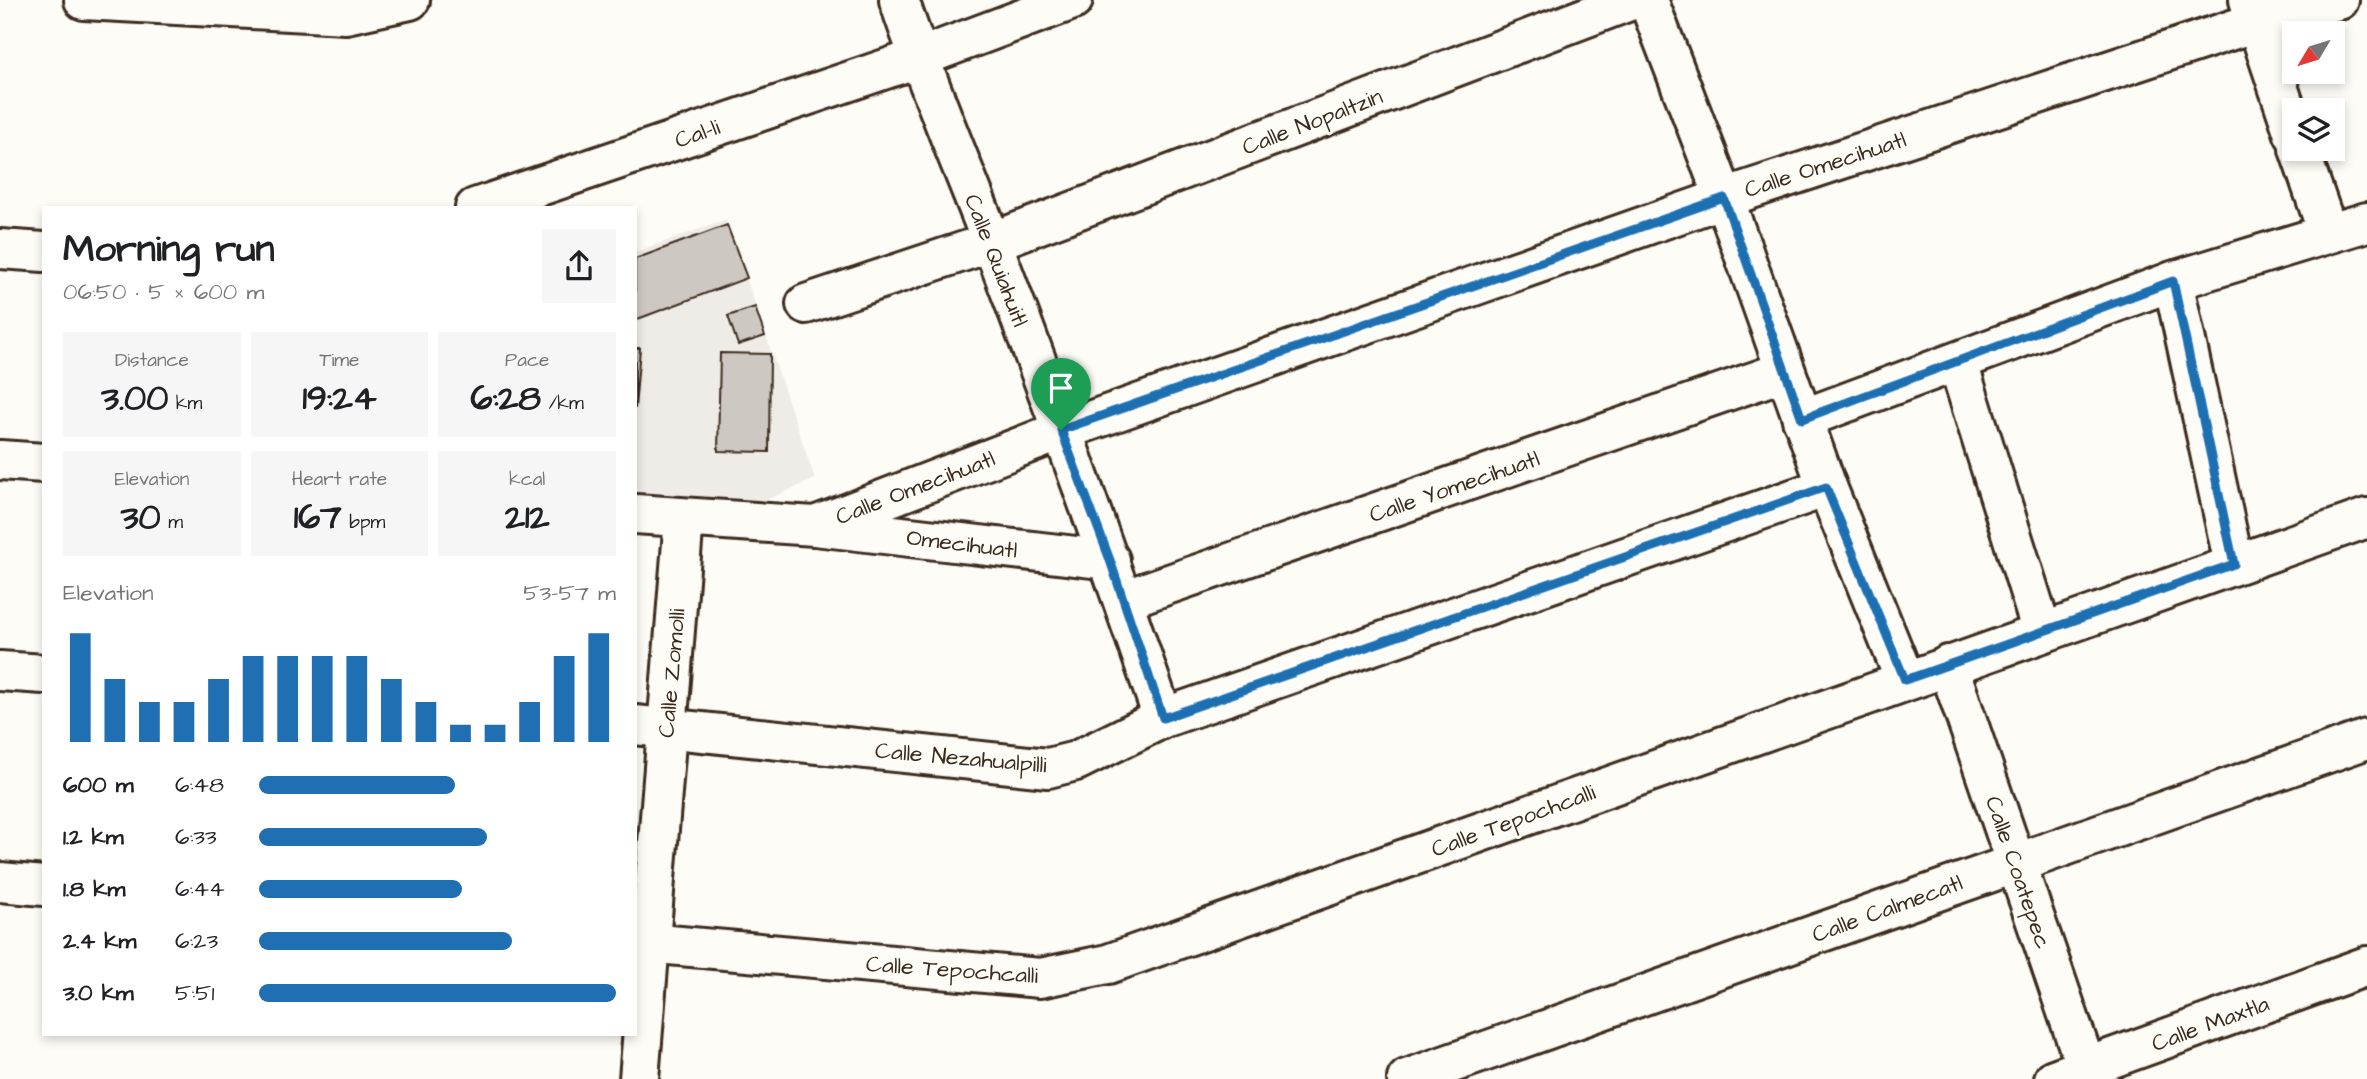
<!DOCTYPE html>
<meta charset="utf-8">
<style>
:root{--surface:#fff;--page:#f6f6f6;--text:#202124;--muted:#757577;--accent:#1f6fb2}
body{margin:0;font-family:"Architects Daughter",sans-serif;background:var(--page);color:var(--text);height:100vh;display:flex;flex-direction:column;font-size:26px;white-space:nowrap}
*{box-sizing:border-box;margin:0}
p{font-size:23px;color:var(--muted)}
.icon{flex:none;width:38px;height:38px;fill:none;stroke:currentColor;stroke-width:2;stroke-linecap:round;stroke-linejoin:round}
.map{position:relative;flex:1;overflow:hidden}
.details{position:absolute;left:42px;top:206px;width:595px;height:830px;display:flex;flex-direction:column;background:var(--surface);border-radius:0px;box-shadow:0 4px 10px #0003}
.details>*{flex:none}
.needle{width:46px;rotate:232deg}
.fabs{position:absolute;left:2282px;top:21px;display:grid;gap:14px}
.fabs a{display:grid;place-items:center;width:63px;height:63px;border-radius:0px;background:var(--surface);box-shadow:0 4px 10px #0003;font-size:35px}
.pin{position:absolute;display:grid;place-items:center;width:60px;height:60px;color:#fff;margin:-72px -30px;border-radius:50% 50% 50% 0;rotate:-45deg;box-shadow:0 0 7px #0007}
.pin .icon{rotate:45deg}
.round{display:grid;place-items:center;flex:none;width:74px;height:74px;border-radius:0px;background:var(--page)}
.overview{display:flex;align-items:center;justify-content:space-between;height:119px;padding:0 21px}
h1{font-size:38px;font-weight:700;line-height:52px}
.stats{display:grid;grid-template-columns:repeat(3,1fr);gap:10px;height:119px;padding:7px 21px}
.stats div{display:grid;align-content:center;border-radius:0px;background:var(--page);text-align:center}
.stats b{font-size:35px;font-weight:700}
.stats small{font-size:19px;font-weight:400}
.stats p{font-size:19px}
.chart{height:196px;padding:14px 21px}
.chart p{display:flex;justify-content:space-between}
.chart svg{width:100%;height:126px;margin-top:7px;stroke:var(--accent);stroke-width:6}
ul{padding:0 21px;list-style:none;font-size:23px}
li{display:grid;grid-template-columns:112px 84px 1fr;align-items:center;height:52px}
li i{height:18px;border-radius:9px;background:var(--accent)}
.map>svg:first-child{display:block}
.built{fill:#efece7}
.building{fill:#cdc8c2;stroke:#3b2a1e;stroke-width:2}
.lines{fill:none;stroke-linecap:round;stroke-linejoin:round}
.minor-casing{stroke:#3b2a1e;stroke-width:44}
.minor{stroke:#fdfcf7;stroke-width:38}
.route-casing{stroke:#fff;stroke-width:14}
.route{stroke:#1f6fb2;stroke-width:9}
.labels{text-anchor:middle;stroke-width:6;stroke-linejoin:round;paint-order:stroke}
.street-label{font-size:23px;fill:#3b2a1e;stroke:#fdfcf7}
</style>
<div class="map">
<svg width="2367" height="1079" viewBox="0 0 2367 1079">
<rect width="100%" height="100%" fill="#fdfcf7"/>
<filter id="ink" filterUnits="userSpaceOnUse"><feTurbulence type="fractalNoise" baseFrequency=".0143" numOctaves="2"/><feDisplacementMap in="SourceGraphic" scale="14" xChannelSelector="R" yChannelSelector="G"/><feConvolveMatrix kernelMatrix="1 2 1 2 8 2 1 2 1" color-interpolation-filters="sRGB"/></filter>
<g filter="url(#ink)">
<polygon class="built" points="726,220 815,479 743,510 635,496 635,252"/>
<g class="building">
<polygon points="727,225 747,278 635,320 635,259"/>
<polygon points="755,307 765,336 738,345 728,316"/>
<polygon points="635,348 640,348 635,409"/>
<polygon points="720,353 770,354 769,452 718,451"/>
</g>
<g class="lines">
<g class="minor-casing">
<g id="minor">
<polyline points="84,0 346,14 410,0"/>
<path d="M899,0C926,82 961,162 992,243C1052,400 1109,559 1163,718"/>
<polyline points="1648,0 1724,198 1827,487 1905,680"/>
<polyline points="2249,0 2294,134"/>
<polyline points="2299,149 2328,233"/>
<polyline points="475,208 918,58 1073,0"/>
<polyline points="0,249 44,252"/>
<polyline points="2173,281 2234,564"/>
<polyline points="806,304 992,242 1632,0"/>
<polyline points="1958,363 2042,632"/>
<polyline points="1802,419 2173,281 2367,222"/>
<polyline points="0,460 44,463"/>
<polyline points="635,514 815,526 1110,560"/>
<polyline points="815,526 1061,431 1724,198 2256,22 2339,0"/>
<polyline points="1123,600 1785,371"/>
<polyline points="1948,665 2090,1079"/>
<polyline points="0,671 44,674"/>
<polyline points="635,725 1048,768 1076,761 1163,718 1827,487"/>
<polyline points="0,882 44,886"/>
<polyline points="635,942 1040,978 1108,964 2367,518"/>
<polyline points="639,1079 684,518"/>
<polyline points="1407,1079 2367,739"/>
<polyline points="2054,1079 2367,966"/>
</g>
</g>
<use href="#minor" class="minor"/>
</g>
</g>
<g class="lines" filter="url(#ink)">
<g class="route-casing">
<polygon id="route" points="1724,198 1802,419 2173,281 2234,564 1905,680 1826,487 1163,718 1110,560 1061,430"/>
</g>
<use href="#route" class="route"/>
</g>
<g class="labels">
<g class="street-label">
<text transform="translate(1312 121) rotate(-21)" y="8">Calle Nopaltzin</text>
<text transform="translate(697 133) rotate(-19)" y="8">Cal-li</text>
<text transform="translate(1825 164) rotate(-18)" y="8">Calle Omecihuatl</text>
<text transform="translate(997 260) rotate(69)" y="8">Calle Quiahuitl</text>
<text transform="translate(1454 486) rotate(-19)" y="8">Calle Yomecihuatl</text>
<text transform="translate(915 487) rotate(-21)" y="8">Calle Omecihuatl</text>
<text transform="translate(962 543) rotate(7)" y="8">Omecihuatl</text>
<text transform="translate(671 673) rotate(-85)" y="8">Calle Zomolli</text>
<text transform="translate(961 757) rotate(5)" y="8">Calle Nezahualpilli</text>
<text transform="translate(1513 820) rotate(-20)" y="8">Calle Tepochcalli</text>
<text transform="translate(2019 872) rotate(71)" y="8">Calle Coatepec</text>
<text transform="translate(1887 908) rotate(-20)" y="8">Calle Calmecatl</text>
<text transform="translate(952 969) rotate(4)" y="8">Calle Tepochcalli</text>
<text transform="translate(2210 1023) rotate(-20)" y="8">Calle Maxtla</text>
</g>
</g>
</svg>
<div class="fabs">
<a><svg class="needle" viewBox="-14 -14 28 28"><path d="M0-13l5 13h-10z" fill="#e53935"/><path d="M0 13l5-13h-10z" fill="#757577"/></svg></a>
<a><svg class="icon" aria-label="layers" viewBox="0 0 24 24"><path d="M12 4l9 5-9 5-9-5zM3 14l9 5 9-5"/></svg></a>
</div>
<div class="pin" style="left:1061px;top:430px;background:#1e9e55"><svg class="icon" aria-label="arrive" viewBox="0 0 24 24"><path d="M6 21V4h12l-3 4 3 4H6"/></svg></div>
<section class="details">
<div class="overview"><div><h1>Morning run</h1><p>06:50 · 5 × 600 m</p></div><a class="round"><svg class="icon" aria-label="share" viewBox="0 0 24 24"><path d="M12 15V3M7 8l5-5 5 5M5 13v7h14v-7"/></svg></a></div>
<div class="stats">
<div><p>Distance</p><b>3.00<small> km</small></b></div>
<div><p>Time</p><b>19:24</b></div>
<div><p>Pace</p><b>6:28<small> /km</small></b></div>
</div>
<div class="stats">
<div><p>Elevation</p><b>30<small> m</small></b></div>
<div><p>Heart rate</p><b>167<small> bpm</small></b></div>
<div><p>kcal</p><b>212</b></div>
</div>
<div class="chart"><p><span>Elevation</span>53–57 m</p>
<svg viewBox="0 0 160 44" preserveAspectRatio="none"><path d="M5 44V6M15 44V22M25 44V30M35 44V30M45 44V22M55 44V14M65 44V14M75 44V14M85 44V14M95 44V22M105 44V30M115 44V38M125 44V38M135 44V30M145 44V14M155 44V6"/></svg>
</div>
<ul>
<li><b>600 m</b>6:48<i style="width:55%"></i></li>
<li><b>1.2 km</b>6:33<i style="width:64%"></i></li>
<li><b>1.8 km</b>6:44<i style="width:57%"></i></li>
<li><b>2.4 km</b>6:23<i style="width:71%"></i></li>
<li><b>3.0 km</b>5:51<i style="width:100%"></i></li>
</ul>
</section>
</div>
